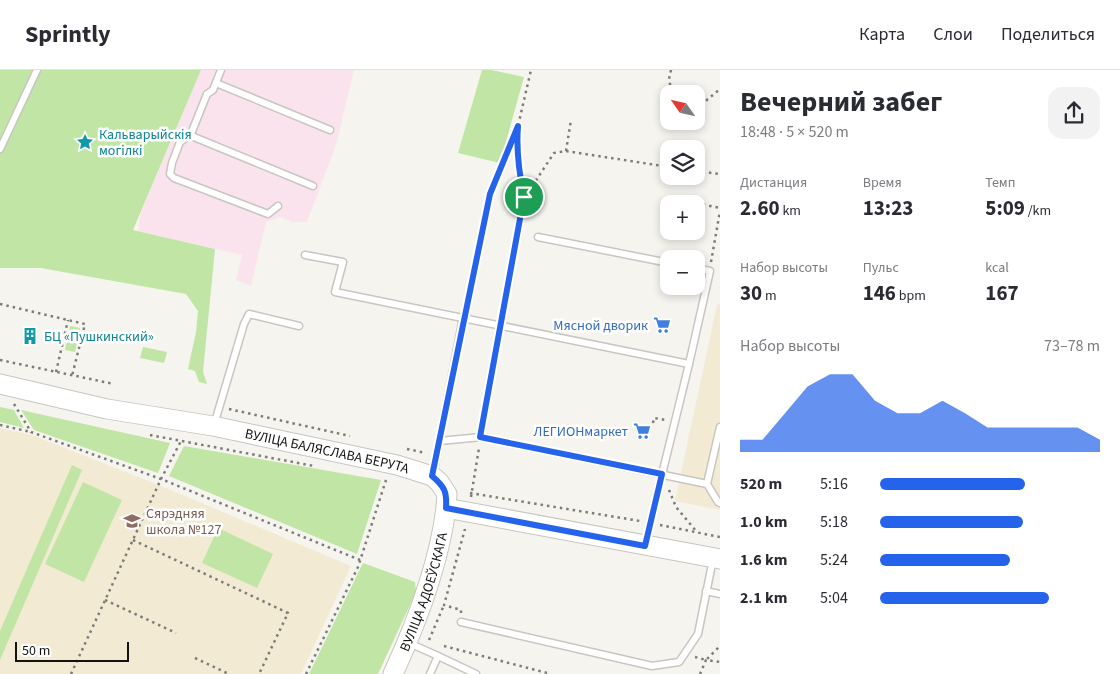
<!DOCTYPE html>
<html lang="ru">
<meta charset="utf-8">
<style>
:root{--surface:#fff;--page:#f2f2f3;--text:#2b2b33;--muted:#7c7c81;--line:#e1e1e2;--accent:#2563eb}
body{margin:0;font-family:"Source Sans 3",sans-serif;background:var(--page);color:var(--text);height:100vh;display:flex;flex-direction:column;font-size:19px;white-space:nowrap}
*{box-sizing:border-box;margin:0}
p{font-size:16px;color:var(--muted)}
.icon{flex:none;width:28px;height:28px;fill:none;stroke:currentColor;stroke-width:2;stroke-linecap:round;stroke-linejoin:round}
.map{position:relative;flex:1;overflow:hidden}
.drawer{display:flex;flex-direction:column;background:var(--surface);width:400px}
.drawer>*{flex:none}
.needle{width:32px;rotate:304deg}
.tools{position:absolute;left:660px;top:15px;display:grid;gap:10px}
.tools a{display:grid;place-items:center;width:45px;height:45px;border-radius:10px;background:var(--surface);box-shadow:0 2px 8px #0003;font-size:25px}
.scale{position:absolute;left:15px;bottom:12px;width:114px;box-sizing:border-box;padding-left:5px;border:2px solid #121210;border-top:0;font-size:14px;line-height:18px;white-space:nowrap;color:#121210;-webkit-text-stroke:4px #fff;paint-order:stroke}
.pin{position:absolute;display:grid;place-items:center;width:42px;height:42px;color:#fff;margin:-21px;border:2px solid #fff;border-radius:50%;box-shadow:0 1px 5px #0007}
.round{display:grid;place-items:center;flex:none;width:52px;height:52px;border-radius:15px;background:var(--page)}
.overview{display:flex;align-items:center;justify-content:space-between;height:85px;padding:0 20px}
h1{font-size:28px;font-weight:700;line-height:38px}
.figures{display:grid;grid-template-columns:repeat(3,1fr);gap:8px;height:85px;padding:5px 20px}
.figures div{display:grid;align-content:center}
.figures b{font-size:21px;font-weight:700}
.figures small{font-size:14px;font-weight:400}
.figures p{font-size:14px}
.chart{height:140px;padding:10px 20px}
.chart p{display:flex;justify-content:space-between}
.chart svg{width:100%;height:90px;margin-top:5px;fill:var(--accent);opacity:.7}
ul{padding:0 20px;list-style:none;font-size:16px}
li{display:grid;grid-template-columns:80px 60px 1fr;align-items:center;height:38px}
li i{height:12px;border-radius:6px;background:var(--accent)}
header{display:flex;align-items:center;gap:30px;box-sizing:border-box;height:70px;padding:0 25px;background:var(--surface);border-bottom:1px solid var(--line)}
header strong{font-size:24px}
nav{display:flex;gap:28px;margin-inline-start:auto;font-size:18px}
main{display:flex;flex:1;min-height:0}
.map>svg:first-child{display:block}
.industrial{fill:#fbe3ee}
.education{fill:#f3ead4}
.green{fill:#c0e5a4}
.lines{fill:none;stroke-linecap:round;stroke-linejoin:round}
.lane-casing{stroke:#c8c6c0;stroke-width:9}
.secondary-casing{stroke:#c8c6c0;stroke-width:21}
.path{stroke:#7d7c78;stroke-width:2.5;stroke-dasharray:2.5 4;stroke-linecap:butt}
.lane{stroke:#fff;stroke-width:6}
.secondary{stroke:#fff;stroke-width:19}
.route-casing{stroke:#fff;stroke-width:10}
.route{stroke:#2563eb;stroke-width:6}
.labels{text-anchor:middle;stroke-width:5;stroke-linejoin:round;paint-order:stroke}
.culture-label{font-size:14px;fill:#0d838f;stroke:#fff;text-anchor:start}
.shop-label{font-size:14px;fill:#366cbe;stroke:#fff;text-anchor:end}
.street-label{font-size:14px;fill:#121210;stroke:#fff}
.education-label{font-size:14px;fill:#785e54;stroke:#fff;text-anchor:start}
</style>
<header>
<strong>Sprintly</strong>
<nav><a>Карта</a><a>Слои</a><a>Поделиться</a></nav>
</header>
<main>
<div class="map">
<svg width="720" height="604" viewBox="0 0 720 604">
<rect width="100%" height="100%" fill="#f6f4ef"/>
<polygon class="industrial" points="201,0 354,0 336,75 307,152 292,152 280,147 266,152 251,216 236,210 242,185 138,161 140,145"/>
<g class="education">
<polygon points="720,234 720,440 675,431 717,235"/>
<polygon points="0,358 32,365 159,415 351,496 301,604 0,604"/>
</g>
<g class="green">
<polygon points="0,0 201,0 133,160 215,179 203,302 207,314 199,312 195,301 188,299 196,262 198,241 186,224 41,198 0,198"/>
<polygon points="482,0 491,0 524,7 500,93 458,83"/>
<polygon points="70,256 80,258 75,282 65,280"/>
<polygon points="143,277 167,282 164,293 140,288"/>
<polygon points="0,337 14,340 24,358 0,352"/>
<polygon points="21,340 170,373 158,403 34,360"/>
<polygon points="184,376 381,410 357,484 169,406"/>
<polygon points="72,395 82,400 0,590 0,561"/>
<polygon points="83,412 122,430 84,512 45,494"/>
<polygon points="218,458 273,484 257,518 202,493"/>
<polygon points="363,493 415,512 416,522 378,604 309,604"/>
</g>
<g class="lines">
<g class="lane-casing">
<g id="lane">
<polyline points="221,0 213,20 207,24 191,64 180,72 172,93 170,104 174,108 268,144 278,136"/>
<polyline points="216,13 330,60"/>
<polyline points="189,65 313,116"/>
<polyline points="0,79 37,0"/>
<polyline points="538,167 669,193"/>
<polyline points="305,185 343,192 335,222 689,294"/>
<polyline points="214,355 244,254 249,244 299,256"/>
<polyline points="720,357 707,414 718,432 720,433"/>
<polyline points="440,371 481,367 707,414"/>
<polyline points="433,404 463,248"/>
<polyline points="645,474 689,294 710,201 696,198"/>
<polyline points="706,521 720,524"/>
<polyline points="461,552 652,596 679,592 698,564 713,489"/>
<polyline points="409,573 438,586"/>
<polyline points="430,604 438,586 476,604"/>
</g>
</g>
<g class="secondary-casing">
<g id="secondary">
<path id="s1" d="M0,314L107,339L213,356L397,395L432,406L439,412L447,424L446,438L720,489"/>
<path id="s2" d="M393,604C417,552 439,495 446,438"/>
</g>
</g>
<g class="path">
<polyline points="671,0 669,9 672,24"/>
<polyline points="696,39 720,19"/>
<polyline points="680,51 681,51"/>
<polyline points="566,81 571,50"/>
<polyline points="696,101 720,104"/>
<polyline points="525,127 554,83 566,81 669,97"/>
<polyline points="692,134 692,132 720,138"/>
<polyline points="711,192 720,141"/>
<polyline points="0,234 85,254 72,306"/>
<polyline points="465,238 490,124 517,59"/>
<polyline points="502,247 525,127 518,90 517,73 518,56 531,0"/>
<polyline points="0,290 114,314"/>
<polyline points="56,302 68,250"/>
<polyline points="14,334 31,362 161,409 360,490"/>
<polyline points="229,339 350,366"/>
<polyline points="653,353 654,348 666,350"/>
<polyline points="0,355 31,362"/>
<polyline points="482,358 499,265"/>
<polyline points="150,365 314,396"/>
<polyline points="407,379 426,383"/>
<polyline points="669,420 676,437 696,461"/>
<polyline points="470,423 640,451"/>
<polyline points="471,427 479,378"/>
<polyline points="660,455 720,467"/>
<polyline points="133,470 288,543 259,604"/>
<polyline points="105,530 176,563"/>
<polyline points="461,543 461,540 444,535 465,459"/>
<polyline points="429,570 444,535"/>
<polyline points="444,576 551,604"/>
<polyline points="695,587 706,590 720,576"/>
<polyline points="195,588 229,604"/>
<polyline points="71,604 161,409 181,371"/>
<polyline points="306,604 358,497 386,410"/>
<polyline points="700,604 706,590 720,592"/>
</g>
<use href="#lane" class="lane"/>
<use href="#secondary" class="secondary"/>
</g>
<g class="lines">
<g class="route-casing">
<path id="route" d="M518,56C516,80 519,103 524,127L480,367L662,404L645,476L446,438C447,422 445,417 432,406L490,124Z"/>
</g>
<use href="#route" class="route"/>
</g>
<defs>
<g id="sight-bare" transform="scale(1.35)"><path d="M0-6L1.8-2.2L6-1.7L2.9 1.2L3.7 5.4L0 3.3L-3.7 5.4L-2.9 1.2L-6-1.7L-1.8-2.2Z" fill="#0f9aa8" stroke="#fff" stroke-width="2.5" paint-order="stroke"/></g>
<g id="supermarket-bare" transform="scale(1.35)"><path d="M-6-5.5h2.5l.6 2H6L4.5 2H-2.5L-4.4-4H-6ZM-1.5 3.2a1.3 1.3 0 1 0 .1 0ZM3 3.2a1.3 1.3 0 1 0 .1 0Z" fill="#3f7fe0" stroke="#fff" stroke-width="2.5" paint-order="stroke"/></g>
<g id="building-bare" transform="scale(1.35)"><path d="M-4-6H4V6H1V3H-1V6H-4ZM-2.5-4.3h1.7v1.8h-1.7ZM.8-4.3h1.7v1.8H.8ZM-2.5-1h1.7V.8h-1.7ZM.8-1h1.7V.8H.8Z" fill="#0f9aa8" stroke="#fff" stroke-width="2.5" paint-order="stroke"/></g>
<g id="school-bare" transform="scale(1.35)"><path d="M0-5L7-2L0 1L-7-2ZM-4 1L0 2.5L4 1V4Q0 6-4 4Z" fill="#8d6e63" stroke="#fff" stroke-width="2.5" paint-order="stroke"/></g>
</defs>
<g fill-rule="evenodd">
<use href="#sight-bare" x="85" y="72"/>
<use href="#supermarket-bare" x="662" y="255"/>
<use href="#building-bare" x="30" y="266"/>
<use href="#supermarket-bare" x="642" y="361"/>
<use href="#school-bare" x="132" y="451"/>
</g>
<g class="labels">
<g class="culture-label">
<text x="99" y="69">Кальварыйскія<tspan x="99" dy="16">могілкі</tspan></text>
<text x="44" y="271">БЦ «Пушкинский»</text>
</g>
<g class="shop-label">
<text x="648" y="260">Мясной дворик</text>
<text x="628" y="366">ЛЕГИОНмаркет</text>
</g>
<g class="street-label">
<text dy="5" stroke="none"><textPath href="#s1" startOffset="334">ВУЛІЦА БАЛЯСЛАВА БЕРУТА</textPath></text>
<text dy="5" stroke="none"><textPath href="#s2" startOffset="88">ВУЛІЦА АДОЕЎСКАГА</textPath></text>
</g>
<g class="education-label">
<text x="146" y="448">Сярэдняя<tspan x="146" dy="16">школа №127</tspan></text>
</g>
</g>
</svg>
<div class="tools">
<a><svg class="needle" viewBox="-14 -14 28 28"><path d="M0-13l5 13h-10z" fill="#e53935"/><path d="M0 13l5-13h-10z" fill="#7c7c81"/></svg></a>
<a><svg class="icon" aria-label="layers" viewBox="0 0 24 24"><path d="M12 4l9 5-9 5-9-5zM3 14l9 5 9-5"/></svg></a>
<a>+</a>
<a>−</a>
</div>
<div class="scale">50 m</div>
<div class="pin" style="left:524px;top:127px;background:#1e9e55"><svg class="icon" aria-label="arrive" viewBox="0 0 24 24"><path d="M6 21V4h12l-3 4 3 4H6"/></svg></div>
</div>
<section class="drawer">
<div class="overview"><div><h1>Вечерний забег</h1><p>18:48 · 5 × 520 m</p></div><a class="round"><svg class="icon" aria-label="share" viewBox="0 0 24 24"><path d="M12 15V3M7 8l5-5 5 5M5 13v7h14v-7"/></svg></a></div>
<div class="figures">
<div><p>Дистанция</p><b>2.60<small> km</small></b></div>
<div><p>Время</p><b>13:23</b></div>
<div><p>Темп</p><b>5:09<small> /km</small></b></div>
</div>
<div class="figures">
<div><p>Набор высоты</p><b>30<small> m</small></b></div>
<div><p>Пульс</p><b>146<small> bpm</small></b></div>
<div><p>kcal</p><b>167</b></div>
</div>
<div class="chart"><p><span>Набор высоты</span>73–78 m</p>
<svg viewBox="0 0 160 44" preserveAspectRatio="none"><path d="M0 44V38L10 38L20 25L30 12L40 6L50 6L60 19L70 25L80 25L90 19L100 25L110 32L120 32L130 32L140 32L150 32L160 38V44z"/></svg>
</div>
<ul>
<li><b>520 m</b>5:16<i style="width:66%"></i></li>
<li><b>1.0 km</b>5:18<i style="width:65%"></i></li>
<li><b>1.6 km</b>5:24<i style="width:59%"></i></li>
<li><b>2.1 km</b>5:04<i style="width:77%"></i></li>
</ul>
</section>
</main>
